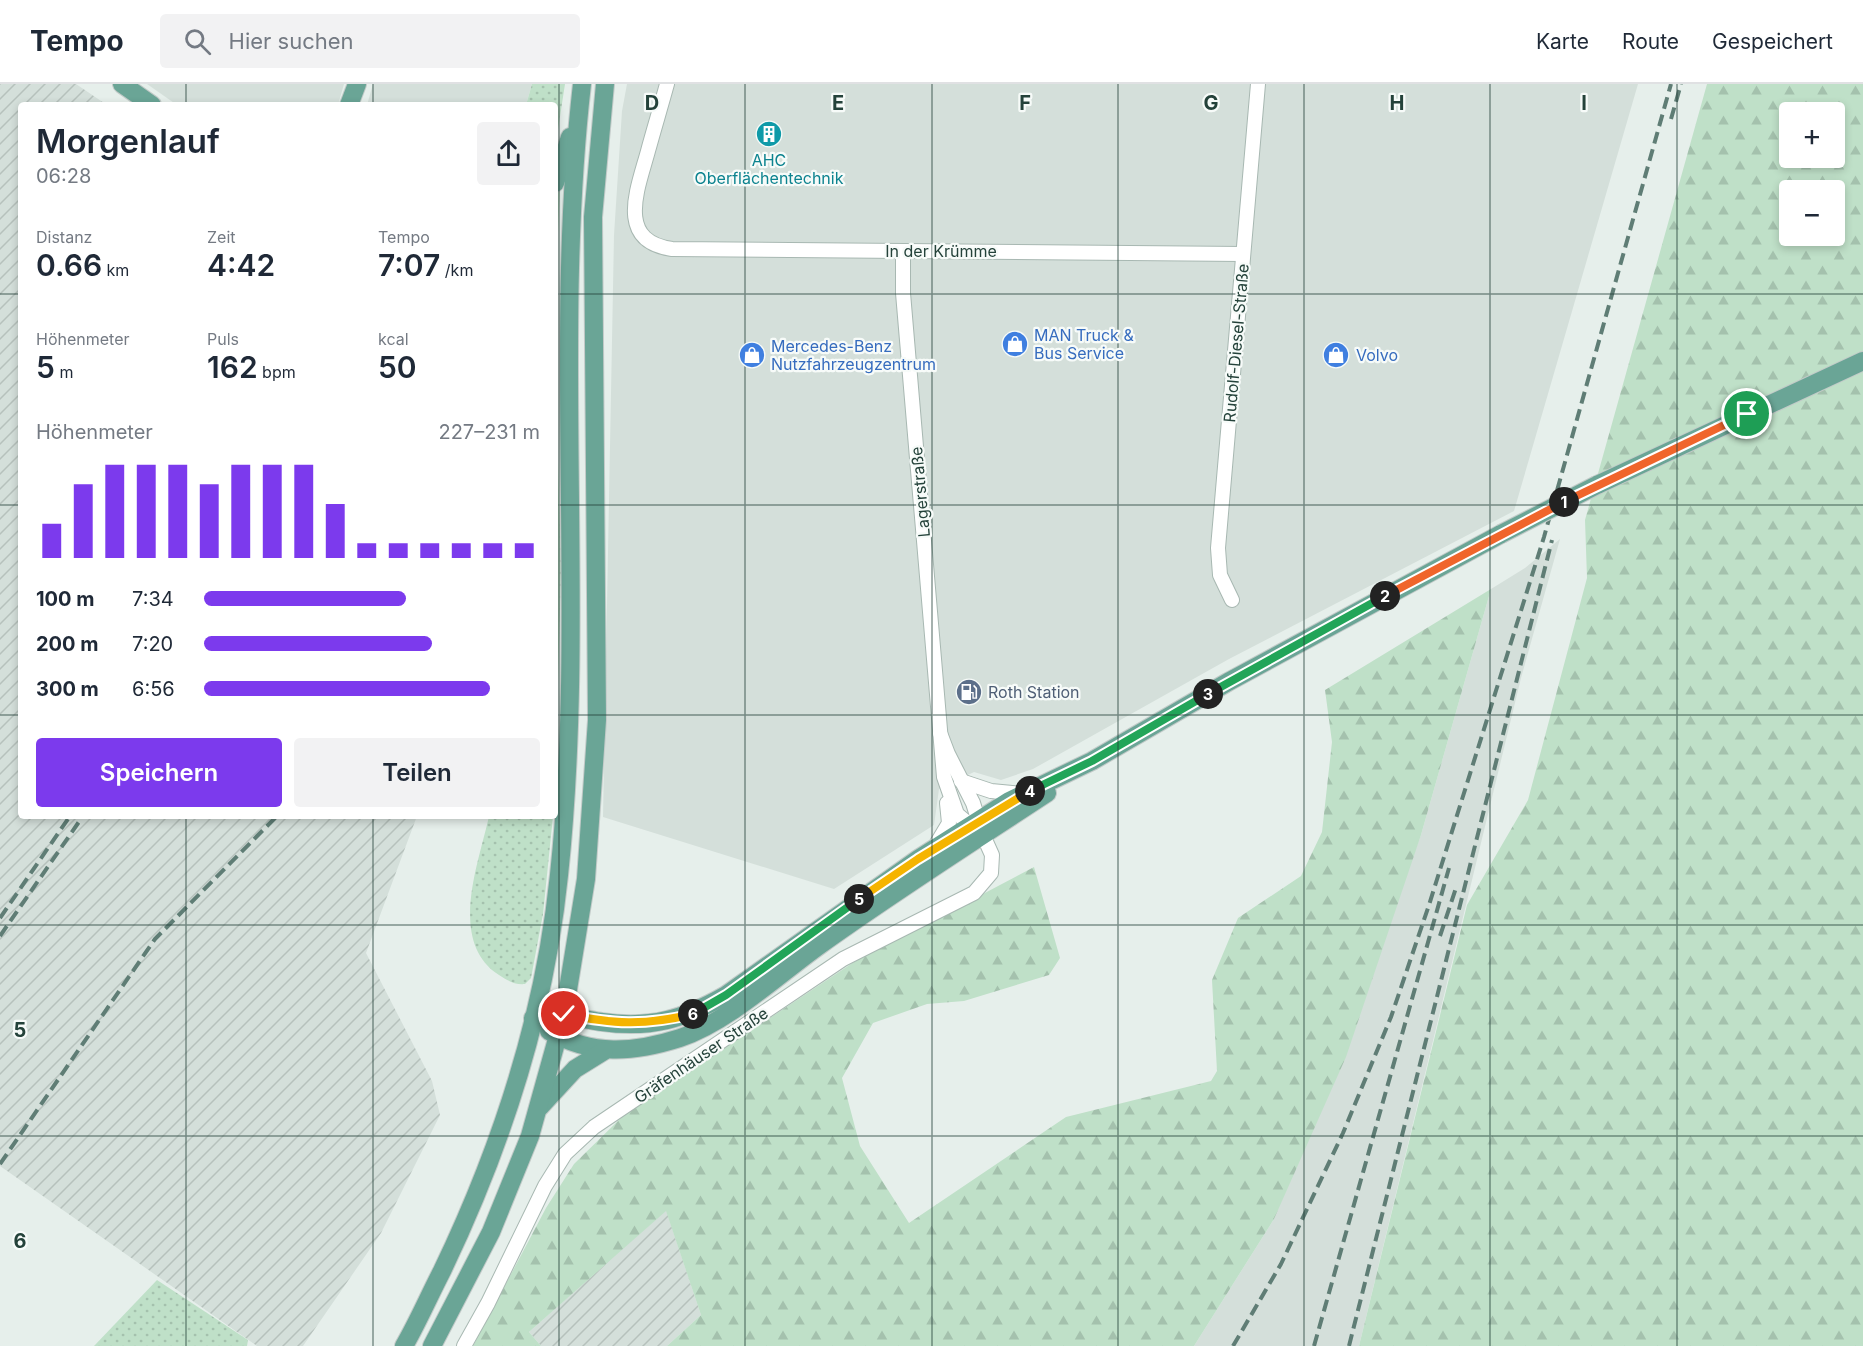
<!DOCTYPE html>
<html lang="de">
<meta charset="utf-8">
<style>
:root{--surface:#fff;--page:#f2f2f3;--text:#1f2937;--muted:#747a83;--line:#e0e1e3;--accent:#7c3aed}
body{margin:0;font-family:Inter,sans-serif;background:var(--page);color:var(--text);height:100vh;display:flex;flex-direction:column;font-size:22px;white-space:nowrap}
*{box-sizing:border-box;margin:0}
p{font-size:20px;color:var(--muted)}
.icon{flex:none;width:33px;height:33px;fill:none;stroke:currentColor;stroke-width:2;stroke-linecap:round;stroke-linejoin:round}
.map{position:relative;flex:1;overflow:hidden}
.details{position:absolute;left:18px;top:18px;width:540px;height:717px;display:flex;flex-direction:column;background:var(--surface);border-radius:6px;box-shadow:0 3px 9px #0003}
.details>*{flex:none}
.buttons{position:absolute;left:1779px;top:18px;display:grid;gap:12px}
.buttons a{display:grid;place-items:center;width:66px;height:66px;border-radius:6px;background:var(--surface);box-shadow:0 3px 9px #0003;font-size:30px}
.pin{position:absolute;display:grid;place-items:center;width:51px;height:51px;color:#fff;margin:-26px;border:3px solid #fff;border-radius:50%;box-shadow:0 2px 6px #0007}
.km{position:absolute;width:30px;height:30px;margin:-15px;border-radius:50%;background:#222;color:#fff;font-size:16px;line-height:30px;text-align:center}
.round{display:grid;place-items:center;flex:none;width:63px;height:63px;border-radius:6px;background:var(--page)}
.headline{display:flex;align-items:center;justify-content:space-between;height:102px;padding:0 18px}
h1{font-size:33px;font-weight:600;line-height:45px}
.figures{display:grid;grid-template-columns:repeat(3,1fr);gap:9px;height:102px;padding:6px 18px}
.figures div{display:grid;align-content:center}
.figures b{font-size:30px;font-weight:600}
.figures small{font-size:16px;font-weight:400}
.figures p{font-size:16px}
.chart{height:168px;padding:12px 18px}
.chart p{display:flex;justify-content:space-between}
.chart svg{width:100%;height:108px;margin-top:6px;stroke:var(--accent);stroke-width:6}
.action{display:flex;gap:12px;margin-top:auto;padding:12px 18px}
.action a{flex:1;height:69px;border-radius:6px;background:var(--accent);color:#fff;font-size:24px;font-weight:600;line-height:69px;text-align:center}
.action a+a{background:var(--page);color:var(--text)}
ul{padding:0 18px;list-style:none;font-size:20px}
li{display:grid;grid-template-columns:96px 72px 1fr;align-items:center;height:45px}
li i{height:15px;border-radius:8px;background:var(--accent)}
header{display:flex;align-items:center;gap:36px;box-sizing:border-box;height:84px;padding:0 30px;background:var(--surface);border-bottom:2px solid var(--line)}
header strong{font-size:28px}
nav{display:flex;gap:33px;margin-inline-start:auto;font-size:21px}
.search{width:420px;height:54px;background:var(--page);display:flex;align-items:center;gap:15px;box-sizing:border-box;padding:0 21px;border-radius:6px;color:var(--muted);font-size:22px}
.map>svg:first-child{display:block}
.built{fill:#d4dfda}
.industrial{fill:url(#industrial-furrows)}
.grass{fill:url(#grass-dots)}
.forest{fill:url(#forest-firs);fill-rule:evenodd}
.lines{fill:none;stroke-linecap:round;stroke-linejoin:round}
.minor-casing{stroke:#a8b8b2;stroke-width:16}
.major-casing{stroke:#c2cac8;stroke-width:20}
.minor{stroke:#fff;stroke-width:14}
.major{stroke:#6aa596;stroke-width:18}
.rail{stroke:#5f7d75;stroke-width:4;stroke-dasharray:12 6;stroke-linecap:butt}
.major-bridge-casing{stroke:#c2cac8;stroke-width:20;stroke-linecap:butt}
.major-bridge{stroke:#6aa596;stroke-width:18}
.split-1-casing{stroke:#fff;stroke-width:12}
.split-2-casing{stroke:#fff;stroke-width:12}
.split-3-casing{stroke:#fff;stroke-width:12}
.split-4-casing{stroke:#fff;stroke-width:12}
.split-5-casing{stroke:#fff;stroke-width:12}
.split-6-casing{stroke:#fff;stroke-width:12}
.split-7-casing{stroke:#fff;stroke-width:12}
.split-1{stroke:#f0652b;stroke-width:8}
.split-2{stroke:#f0652b;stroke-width:8}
.split-3{stroke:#22a559;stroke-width:8}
.split-4{stroke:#22a559;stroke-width:8}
.split-5{stroke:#f5b400;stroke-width:8}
.split-6{stroke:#22a559;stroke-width:8}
.split-7{stroke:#f5b400;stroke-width:8}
.grid{fill:none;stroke:#24423a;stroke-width:1.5;stroke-opacity:0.55}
.labels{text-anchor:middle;stroke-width:4.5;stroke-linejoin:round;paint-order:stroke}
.culture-label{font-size:16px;fill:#0d838f;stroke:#f7fbf9}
.street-label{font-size:16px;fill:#24423a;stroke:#f7fbf9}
.shop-label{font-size:16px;fill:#366cbe;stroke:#f7fbf9;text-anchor:start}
.service-label{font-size:16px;fill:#4e5e75;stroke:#f7fbf9;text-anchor:start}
.grid-label{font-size:20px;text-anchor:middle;font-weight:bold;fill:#24423a;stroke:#f7fbf9;stroke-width:4.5;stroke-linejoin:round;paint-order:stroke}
</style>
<header>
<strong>Tempo</strong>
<div class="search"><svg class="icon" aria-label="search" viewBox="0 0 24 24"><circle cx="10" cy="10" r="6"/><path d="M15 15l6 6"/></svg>Hier suchen</div>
<nav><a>Karte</a><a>Route</a><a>Gespeichert</a></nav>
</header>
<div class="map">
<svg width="1863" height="1262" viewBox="0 0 1863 1262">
<defs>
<pattern id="industrial-furrows" width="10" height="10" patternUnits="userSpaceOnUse" patternTransform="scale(1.5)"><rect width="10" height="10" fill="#d4dfda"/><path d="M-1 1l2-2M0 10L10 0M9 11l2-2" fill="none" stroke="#b6c1bc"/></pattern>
<pattern id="grass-dots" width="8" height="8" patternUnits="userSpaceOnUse" patternTransform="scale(1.5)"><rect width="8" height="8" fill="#bfe0c8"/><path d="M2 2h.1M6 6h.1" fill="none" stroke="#a4c1ad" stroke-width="1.8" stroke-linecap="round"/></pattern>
<pattern id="forest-firs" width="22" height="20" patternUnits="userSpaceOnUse" patternTransform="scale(1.5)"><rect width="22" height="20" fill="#bfe0c8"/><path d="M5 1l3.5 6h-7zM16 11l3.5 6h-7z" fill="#a4c1ad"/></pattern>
</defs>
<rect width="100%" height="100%" fill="#e6efeb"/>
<g class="built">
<polygon points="147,0 344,0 338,21 177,21"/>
<polygon points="373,0 532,0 526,21 367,21"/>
<polygon points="627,0 1638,0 1514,427 1229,575 1033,685 1001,696 974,688 939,705 934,741 834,805 603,733 614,151 622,27"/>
<polygon points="1560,455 1521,594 1359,1262 1194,1262 1274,1135 1421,751 1491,505 1525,484"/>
</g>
<g class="industrial">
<polygon points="0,0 76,0 107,21 21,21 21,732 417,732 366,869 432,997 440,1031 381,1149 303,1262 257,1262 0,1082"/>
<polygon points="666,1126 701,1231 667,1262 541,1262 529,1248"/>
</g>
<g class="grass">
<polygon points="532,0 565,0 555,65 555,21 526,21"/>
<polygon points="557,103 560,103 556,195 555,110"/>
<polygon points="555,268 561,486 555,710"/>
<path d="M489,732H553L543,830L531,894L525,900C514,901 507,896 499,891C447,857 479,779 489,732Z"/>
<polygon points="157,1196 248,1256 247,1262 94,1262"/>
</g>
<g class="forest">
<path d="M1707,0H1863V1262H1359L1467,821L1528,716L1587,494L1585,436ZM1790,28H1834V74H1790ZM1790,106H1834V152H1790Z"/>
<polygon points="1491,505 1421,751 1346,973 1274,1135 1194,1262 667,1262 701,1231 666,1127 529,1248 541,1262 473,1262 546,1124 574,1080 624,1031 854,878 1034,783 1060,874 1049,891 964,917 927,920 873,939 842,994 860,1062 909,1139 1066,1033 1211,997 1217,987 1212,896 1238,834 1301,792 1322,748 1332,658 1325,606"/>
</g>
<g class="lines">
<g class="minor-casing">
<g id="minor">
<path d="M667,0C661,22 654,45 648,67C638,104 615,157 672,165L1243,170"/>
<polyline points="903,167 903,209 944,693 957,730 976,746"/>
<polyline points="1232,516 1220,491 1218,464 1258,0"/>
<polyline points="961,697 991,707 1023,710"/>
<polyline points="937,759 949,739 947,719"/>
<polyline points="464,1262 488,1219 545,1102 565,1070 594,1043 843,875 974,809 991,789 992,771 983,751 973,719 948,670 940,649"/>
</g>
</g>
<g class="major-casing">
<g id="major">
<polyline points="122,0 152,21"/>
<polyline points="349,21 357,0"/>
<polyline points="555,99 570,53"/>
<polyline points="1597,401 1863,277"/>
<path d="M533,934C559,929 577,934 602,938C651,945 684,935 726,911L918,775L1009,717L1092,677L1228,598L1501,450"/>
<path d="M549,947C592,972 633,969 680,954C728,938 778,891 820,861C894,808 971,759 1047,709"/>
<polyline points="540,1023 575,985 604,967"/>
<path d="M404,1262C418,1238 429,1212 442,1187C502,1062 545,929 559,791C587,528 552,263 582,0"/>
<polyline points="432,1262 491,1148 530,1052 564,930 586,795 597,636 593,133 605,0"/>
</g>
</g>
<use href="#minor" class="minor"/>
<use href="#major" class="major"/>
<g class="rail">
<polyline points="1671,35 1681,0"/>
<polyline points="0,834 70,732"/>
<polyline points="0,852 83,732"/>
<polyline points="1440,852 1457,801"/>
<polyline points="0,1080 155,855 277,732"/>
<polyline points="1233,1262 1281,1180 1343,1049 1391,933 1429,821 1544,453 1671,0"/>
<polyline points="1314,1262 1449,784"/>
<polyline points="1349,1262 1552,456"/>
</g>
<g class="major-bridge-casing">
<polyline id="major-bridge" points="1501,450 1597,401"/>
</g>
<use href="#major-bridge" class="major-bridge"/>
</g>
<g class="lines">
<g class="split-1-casing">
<polyline id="split-1" points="1564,418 1747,330"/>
</g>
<g class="split-2-casing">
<polyline id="split-2" points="1385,512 1564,418"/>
</g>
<g class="split-3-casing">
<polyline id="split-3" points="1208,610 1385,512"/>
</g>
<g class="split-4-casing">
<polyline id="split-4" points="1030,707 1092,677 1208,610"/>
</g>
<g class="split-5-casing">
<polyline id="split-5" points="859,815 918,775 1030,707"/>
</g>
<g class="split-6-casing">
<polyline id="split-6" points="693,930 726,911 859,815"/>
</g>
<g class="split-7-casing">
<path id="split-7" d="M564,930C613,940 644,942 693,930"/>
</g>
<use href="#split-1" class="split-1"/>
<use href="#split-2" class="split-2"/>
<use href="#split-3" class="split-3"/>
<use href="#split-4" class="split-4"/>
<use href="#split-5" class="split-5"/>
<use href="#split-6" class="split-6"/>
<use href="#split-7" class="split-7"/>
</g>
<path class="grid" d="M186,0V21M373,0V21M559,0V1262M745,0V1262M932,0V1262M1118,0V1262M1304,0V1262M1490,0V1262M1677,0V1262M0,210H21M555,210H1863M0,421H21M555,421H1863M0,631H21M555,631H1863M186,732V1262M373,732V1262M0,841H1863M0,1052H1863"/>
<defs>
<g id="building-disc" transform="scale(1.35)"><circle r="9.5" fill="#0f9aa8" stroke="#f7fbf9"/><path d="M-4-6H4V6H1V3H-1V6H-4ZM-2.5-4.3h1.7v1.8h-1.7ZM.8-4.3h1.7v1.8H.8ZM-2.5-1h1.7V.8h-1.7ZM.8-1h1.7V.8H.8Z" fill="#fff"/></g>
<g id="shop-disc" transform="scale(1.35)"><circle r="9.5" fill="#3f7fe0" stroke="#f7fbf9"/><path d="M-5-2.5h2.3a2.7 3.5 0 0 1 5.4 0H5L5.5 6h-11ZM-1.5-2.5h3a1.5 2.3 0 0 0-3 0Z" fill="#fff"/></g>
<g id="fuel-disc" transform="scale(1.35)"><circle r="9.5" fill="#5c6f8a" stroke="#f7fbf9"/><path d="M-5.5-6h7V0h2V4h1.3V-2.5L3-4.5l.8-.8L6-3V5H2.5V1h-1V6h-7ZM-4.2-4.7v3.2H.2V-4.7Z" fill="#fff"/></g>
</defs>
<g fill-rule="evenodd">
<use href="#building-disc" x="769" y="50"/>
<use href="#shop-disc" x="1015" y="260"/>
<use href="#shop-disc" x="752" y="271"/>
<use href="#shop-disc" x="1336" y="271"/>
<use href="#fuel-disc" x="969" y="608"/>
</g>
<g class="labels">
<g class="culture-label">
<text x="769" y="82">AHC<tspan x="769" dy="18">Oberflächentechnik</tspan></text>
</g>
<g class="street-label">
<text x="941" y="173">In der Krümme</text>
<text transform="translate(1236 259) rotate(-85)" y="6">Rudolf-Diesel-Straße</text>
<text transform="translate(920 408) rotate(-95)" y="6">Lagerstraße</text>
<text transform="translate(701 971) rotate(-34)" y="6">Gräfenhäuser Straße</text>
</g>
<g class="shop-label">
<text x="1034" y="257">MAN Truck &amp;<tspan x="1034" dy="18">Bus Service</tspan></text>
<text x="771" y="268">Mercedes-Benz<tspan x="771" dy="18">Nutzfahrzeugzentrum</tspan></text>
<text x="1356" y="277">Volvo</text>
</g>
<g class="service-label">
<text x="988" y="614">Roth Station</text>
</g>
</g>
<g class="grid-label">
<text x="652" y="26">D</text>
<text x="838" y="26">E</text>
<text x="1025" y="26">F</text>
<text x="1211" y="26">G</text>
<text x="1397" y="26">H</text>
<text x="1584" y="26">I</text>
<text x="20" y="953">5</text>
<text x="20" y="1164">6</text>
</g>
</svg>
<div class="buttons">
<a>+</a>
<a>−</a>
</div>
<div class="pin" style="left:1747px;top:330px;background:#1e9e55"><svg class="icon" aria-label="arrive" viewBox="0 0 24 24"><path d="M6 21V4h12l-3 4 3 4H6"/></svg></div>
<div class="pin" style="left:564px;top:930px;background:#d93025"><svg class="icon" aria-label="check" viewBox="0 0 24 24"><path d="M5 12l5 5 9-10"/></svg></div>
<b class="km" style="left:1564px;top:418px">1</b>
<b class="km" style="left:1385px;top:512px">2</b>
<b class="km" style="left:1208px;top:610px">3</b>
<b class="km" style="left:1030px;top:707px">4</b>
<b class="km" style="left:859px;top:815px">5</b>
<b class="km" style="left:693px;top:930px">6</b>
<section class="details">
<div class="headline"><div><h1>Morgenlauf</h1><p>06:28</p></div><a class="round"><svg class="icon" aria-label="share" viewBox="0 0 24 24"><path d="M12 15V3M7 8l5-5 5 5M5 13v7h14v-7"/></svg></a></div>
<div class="figures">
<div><p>Distanz</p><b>0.66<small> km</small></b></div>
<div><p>Zeit</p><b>4:42</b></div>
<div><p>Tempo</p><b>7:07<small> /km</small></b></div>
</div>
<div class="figures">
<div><p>Höhenmeter</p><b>5<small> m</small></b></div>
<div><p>Puls</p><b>162<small> bpm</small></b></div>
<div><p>kcal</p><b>50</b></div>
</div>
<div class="chart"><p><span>Höhenmeter</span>227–231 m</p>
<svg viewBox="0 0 160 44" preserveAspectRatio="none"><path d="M5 44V30M15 44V14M25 44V6M35 44V6M45 44V6M55 44V14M65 44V6M75 44V6M85 44V6M95 44V22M105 44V38M115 44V38M125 44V38M135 44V38M145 44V38M155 44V38"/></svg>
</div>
<ul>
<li><b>100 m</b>7:34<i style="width:60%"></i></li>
<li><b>200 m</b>7:20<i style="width:68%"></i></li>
<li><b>300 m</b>6:56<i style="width:85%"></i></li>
</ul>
<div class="action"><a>Speichern</a><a>Teilen</a></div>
</section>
</div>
